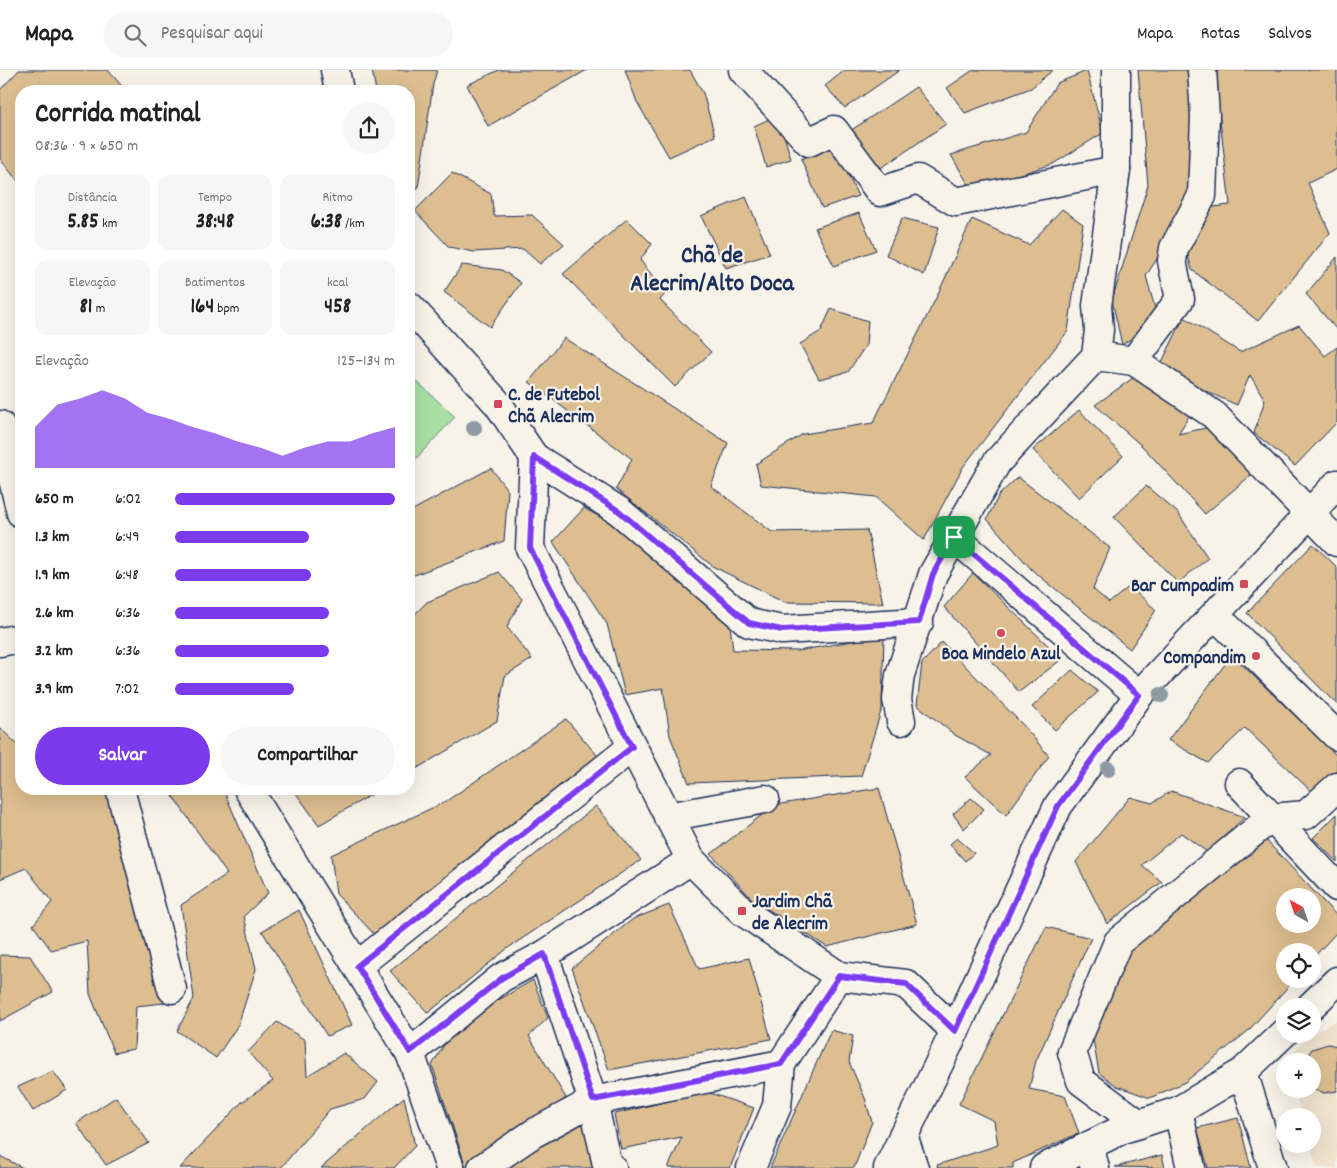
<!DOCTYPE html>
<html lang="pt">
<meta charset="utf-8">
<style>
:root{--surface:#fff;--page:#f6f6f6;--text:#222;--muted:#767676;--line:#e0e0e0;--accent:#7c3aed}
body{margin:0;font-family:Dekko,sans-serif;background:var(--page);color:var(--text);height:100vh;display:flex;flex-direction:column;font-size:19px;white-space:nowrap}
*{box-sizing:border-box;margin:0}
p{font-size:16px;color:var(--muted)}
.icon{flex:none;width:28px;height:28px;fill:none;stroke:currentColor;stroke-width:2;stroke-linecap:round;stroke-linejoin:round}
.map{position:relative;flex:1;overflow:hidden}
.drawer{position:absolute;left:15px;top:15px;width:400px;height:710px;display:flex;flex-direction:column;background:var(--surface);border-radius:20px;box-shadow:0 5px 20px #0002}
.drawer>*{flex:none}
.needle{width:32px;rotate:320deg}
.controls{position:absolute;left:1276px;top:818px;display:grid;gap:10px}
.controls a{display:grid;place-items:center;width:45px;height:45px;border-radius:50%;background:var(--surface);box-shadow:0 5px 20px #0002;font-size:25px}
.pin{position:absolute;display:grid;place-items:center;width:42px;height:42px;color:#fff;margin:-21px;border-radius:10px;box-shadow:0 2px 8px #0006}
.round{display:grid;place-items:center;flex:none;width:52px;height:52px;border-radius:26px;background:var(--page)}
.summary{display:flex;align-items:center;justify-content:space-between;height:85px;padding:0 20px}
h1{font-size:28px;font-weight:800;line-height:38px}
.metrics{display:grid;grid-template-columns:repeat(3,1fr);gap:8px;height:85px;padding:5px 20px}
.metrics div{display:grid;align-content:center;border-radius:12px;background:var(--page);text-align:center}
.metrics b{font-size:21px;font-weight:800}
.metrics small{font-size:14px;font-weight:400}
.metrics p{font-size:14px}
.chart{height:140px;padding:10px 20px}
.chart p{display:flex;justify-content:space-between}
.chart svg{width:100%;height:90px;margin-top:5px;fill:var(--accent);opacity:.7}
.cta{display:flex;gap:10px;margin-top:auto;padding:10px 20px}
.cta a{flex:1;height:58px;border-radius:30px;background:var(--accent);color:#fff;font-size:20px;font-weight:800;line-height:58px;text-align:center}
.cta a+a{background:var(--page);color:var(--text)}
ul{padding:0 20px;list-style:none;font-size:16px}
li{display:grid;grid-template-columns:80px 60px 1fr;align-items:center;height:38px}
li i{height:12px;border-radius:6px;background:var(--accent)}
header{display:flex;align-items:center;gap:30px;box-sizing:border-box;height:70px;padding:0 25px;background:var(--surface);border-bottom:1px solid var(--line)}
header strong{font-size:24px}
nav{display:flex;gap:28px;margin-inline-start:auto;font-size:18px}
.search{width:350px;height:45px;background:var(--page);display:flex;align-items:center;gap:12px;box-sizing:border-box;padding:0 18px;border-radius:28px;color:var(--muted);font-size:19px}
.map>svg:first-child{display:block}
.built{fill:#efe3ce}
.green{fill:#a8dfa3;stroke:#628780}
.building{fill:#dcbe90;stroke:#1b2f5e;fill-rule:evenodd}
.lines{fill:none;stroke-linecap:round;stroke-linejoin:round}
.minor-casing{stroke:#1b2f5e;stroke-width:31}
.minor{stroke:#f7f3e8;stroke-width:28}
.tree{fill:#8d9aa4}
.route-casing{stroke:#fff;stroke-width:10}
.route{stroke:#7c3aed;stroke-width:6}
.poi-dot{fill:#d1495b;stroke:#f7f3e8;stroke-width:2}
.labels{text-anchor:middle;stroke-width:4.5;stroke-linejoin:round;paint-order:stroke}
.poi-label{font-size:19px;font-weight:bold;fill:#1b2f5e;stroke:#f7f3e8;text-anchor:start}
.district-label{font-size:24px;font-weight:bold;fill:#1b2f5e;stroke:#f7f3e8}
</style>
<header>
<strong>Mapa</strong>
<div class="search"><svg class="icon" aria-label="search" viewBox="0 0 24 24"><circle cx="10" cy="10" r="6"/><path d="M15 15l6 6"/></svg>Pesquisar aqui</div>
<nav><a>Mapa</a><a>Rotas</a><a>Salvos</a></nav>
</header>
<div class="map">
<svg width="1337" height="1098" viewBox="0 0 1337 1098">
<rect width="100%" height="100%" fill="#f7f3e8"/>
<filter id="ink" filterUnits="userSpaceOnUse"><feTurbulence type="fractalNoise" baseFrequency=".02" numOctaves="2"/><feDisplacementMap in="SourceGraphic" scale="10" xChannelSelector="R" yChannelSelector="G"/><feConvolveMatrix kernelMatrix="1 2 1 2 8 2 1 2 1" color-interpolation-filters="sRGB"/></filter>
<g filter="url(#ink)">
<polygon class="built" points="1337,950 1337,1098 1317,1098 1310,1074 1312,1074 1312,1046 1302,1046 1294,1019 1312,1019 1312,991 1287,991 1307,967"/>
<polygon class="green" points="409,304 455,347 409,396"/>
<g class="building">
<polygon points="19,0 108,0 126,21 21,21 21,115 0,89 0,20"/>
<polygon points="372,0 437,0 433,14 418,118 409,119 409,21 376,21"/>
<polygon points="499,0 587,0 488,56 467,15"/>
<polygon points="625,0 690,0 703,23 715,66 669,87 637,32"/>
<polygon points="845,0 900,0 845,38 825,16"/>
<polygon points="973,0 1053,0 1031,18 965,43 947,18"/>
<polygon points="1138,0 1189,0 1194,130 1146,206 1158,249 1122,275 1112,230 1148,115"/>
<polygon points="1217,0 1337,0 1337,99 1308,113 1330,163 1258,251 1192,200 1185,175 1205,138 1230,135 1219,42"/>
<polygon points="1087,1 1103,63 1053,94 971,119 951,85 1026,62 1057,13"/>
<polygon points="916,17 946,54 881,98 850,61"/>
<polygon points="778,45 791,89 766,97 754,56"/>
<polygon points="833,74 858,126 822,138 801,89"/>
<polygon points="452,103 491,124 494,146 532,145 564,174 540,194 523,179 474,182 449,177 415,141"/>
<polygon points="746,127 770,184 726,198 701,146"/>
<polygon points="1062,139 1083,154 1068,261 963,397 924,470 876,427 761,415 756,394 803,364 873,353 937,226 972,149 1029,175"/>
<polygon points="859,143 876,180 834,196 815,158"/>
<polygon points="902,148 939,157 924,205 886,185"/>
<polygon points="627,149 652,174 640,190 666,223 660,230 711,282 675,317 563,204"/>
<polygon points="1337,187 1337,260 1306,224"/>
<polygon points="462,195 502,200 521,213 490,257 444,222"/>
<polygon points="831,239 868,251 866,275 848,302 819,309 800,274 821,261"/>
<polygon points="1184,247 1240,282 1299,255 1325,286 1337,277 1337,352 1295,396 1254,363 1265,330 1250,305 1237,335 1158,300"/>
<polygon points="564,268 728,373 711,416 772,462 867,460 883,533 785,532 714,497 616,419 632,389 529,312"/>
<polygon points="1140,303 1194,338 1178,364 1210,357 1257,400 1205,444 1143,377 1095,335"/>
<polygon points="1079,340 1123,386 1079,428 1033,380"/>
<polygon points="491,398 508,421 504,471 409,507 409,442"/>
<polygon points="1018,407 1110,478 1093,519 1109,533 1130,516 1156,540 1130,579 1032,500 987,449 999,425"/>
<polygon points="1146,416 1178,443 1208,488 1178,513 1114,447"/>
<polygon points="584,438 642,471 730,555 733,580 798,581 884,565 882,638 861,706 689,713 670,666 663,618 625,625 607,554 553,472"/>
<polygon points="1313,474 1337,497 1337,635 1247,543"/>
<polygon points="499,502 522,529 507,557 532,589 505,606 497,651 409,703 409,550 427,532"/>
<polygon points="973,503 1062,589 1019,622 944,537"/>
<polygon points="942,572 1023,655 1049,686 1006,745 965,707 991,685 955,665 917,635 922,593"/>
<polygon points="1232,585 1337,686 1337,705 1314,724 1245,658 1208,693 1168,670"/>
<polygon points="1072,600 1098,622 1055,660 1032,637"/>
<polygon points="566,649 603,692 375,865 336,824 331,785 445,732"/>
<polygon points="0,658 21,678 21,719 109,719 158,883 164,933 136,936 134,979 114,983 90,924 87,871 51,880 33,855 52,832 26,798 0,809"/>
<polygon points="879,718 917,854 827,877 752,829 711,784 775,735"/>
<polygon points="168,719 223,719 268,823 244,846 256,899 238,955 216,988 177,961 194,928 181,835 227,804"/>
<polygon points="293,719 381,719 319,755"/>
<polygon points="1171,721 1245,747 1207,782 1181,763 1142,795 1162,812 1107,854 1076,792 1130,727 1152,733"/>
<polygon points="971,728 984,739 964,759 953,744"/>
<polygon points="596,736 641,790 508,878 428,943 390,901"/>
<polygon points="1337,744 1337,792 1313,768"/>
<polygon points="957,768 974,783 965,791 950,774"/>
<path d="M1264,768L1337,846V862L1312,889V881H1285V909H1295L1248,961L1185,1012L1150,1028L1117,1016L1099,1003L1091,958L1136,866ZM1285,826H1312V854H1285Z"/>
<polygon points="669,835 699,899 749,888 771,969 609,1000 572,898 633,849"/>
<polygon points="299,840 352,955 327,966 262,861"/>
<polygon points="1046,857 1091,868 1036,991 1029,1019 1065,1026 1079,1063 1013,1093 1013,1098 938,1098 937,1095 998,1075 994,1051 959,1034"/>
<polygon points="0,885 30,886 53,922 0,951"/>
<polygon points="533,910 548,948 529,966 566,1028 466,1097 432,995 449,967 495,932"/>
<polygon points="277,952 305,970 307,1006 344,983 378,1012 365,1029 330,1039 281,1098 180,1098 242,1032 273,1011 248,982"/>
<polygon points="831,960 853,966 849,992 865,1028 872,1052 854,1098 770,1098"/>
<polygon points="1328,974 1337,976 1337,1021 1324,1023 1312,1018 1312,991 1304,991 1312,979"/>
<polygon points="53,1001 67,1020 33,1041 18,1017"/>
<polygon points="707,1022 754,1038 730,1098 668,1098 682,1067 621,1079 614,1044"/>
<polygon points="116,1027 149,1073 106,1095 76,1053"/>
<polygon points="404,1027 415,1076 394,1098 321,1098"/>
<polygon points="1238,1048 1251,1098 1208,1098 1197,1058"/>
<polygon points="585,1050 593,1098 502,1098 540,1071"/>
<polygon points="1162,1085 1165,1098 1115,1097"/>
<polygon points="0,1086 23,1098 0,1098"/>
</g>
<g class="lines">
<g class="minor-casing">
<g id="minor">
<polyline points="335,0 339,21"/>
<polyline points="743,0 809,72 834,60 880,122 918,109 956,132 1116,100"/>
<polyline points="409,236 498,334 534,387 530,478 691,790 742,841 839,906 906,914 955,961"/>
<polyline points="1096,286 1134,291 1180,229 1172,191 1174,178 1202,126 1205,46 1202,0"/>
<polyline points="1134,291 1214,345 1337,472"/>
<polyline points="0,355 21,443"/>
<polyline points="534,387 619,441 749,553 782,560 919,552"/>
<polyline points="954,467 1139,625"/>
<polyline points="1215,545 1337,666"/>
<polyline points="0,572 21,568"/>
<polyline points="901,651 897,629 900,605 933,504 997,392 1096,286 1099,260 1097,236 1116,100 1116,0"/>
<polyline points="1239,713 1337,817"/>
<polyline points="120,719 172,919"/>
<polyline points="248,719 410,983 450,1098"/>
<polyline points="668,747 765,729"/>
<polyline points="544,885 593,1031 781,994 839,906"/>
<polyline points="357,896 632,677"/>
<polyline points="1311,936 1337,911"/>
<polyline points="410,983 501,908 544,885 691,790"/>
<polyline points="1243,1002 1273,1098"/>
<polyline points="1178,1041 1191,1098"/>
<polyline points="1139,1054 1081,1011 1072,982 1118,872 1271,748 1306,745 1337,717"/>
<polyline points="903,1065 914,1098"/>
<polyline points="1089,1076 1095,1098"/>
<polyline points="482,1098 534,1063 593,1031 607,1095 612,1098"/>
<polyline points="751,1098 777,1036 781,994"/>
<polyline points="888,1098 955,961 1058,736 1139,625 1337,414"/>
<polyline points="1044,1098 1123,1059 1178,1041 1243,1002 1285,962"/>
</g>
</g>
<use href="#minor" class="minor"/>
</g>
<g class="tree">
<circle cx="474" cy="358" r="8"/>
<circle cx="1161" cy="625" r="8"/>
<circle cx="1108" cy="699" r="8"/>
</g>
</g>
<g class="lines" filter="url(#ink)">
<g class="route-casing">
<polygon id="route" points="534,387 619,441 749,553 782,560 919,552 933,504 954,467 1139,625 1058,736 955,961 906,914 839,906 781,994 593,1030 544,884 502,908 410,982 357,896 632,677 530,478"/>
</g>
<use href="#route" class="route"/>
</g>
<g class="poi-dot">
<rect x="493" y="329" width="10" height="10" rx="2.5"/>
<rect x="1239" y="509" width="10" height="10" rx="2.5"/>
<circle cx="1001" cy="563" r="5"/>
<circle cx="1256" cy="586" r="5"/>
<rect x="737" y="836" width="10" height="10" rx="2.5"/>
</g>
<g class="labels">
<g class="poi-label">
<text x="508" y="330">C. de Futebol<tspan x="508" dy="22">Chã Alecrim</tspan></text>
<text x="1234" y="521" text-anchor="end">Bar Cumpadim</text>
<text x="1001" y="589" text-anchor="middle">Boa Mindelo Azul</text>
<text x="1246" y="593" text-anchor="end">Compandim</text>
<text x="752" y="837">Jardim Chã<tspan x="752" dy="22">de Alecrim</tspan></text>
</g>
<g class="district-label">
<text x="712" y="192">Chã de<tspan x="712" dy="28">Alecrim/Alto Doca</tspan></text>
</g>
</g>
</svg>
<div class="controls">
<a><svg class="needle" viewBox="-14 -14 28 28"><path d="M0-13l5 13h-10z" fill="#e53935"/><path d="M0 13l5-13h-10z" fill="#767676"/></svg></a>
<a><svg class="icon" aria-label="locate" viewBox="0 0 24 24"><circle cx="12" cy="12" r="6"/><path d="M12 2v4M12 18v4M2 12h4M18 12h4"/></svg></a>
<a><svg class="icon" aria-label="layers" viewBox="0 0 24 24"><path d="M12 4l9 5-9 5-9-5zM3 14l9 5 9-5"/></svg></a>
<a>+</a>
<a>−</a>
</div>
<div class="pin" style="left:954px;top:467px;background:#1e9e55"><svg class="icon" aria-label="arrive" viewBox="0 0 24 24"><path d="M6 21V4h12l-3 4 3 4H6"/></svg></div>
<section class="drawer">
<div class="summary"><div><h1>Corrida matinal</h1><p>08:36 · 9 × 650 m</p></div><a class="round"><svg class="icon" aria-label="share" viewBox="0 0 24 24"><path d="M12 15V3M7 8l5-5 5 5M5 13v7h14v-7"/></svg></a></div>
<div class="metrics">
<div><p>Distância</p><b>5.85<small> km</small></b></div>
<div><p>Tempo</p><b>38:48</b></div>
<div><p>Ritmo</p><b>6:38<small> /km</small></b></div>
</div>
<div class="metrics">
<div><p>Elevação</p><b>81<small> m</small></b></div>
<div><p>Batimentos</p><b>164<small> bpm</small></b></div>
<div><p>kcal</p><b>458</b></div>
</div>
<div class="chart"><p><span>Elevação</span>125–134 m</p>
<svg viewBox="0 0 160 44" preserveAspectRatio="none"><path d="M0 44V24L10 13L20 10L30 6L40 10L50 17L60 20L70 24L80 27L90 31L100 34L110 38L120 34L130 31L140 31L150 27L160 24V44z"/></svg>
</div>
<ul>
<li><b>650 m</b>6:02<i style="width:100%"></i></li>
<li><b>1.3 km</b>6:49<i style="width:61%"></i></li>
<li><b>1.9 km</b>6:48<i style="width:62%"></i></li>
<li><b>2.6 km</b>6:36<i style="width:70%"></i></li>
<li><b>3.2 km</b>6:36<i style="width:70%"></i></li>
<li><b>3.9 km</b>7:02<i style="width:54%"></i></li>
</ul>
<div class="cta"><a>Salvar</a><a>Compartilhar</a></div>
</section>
</div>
